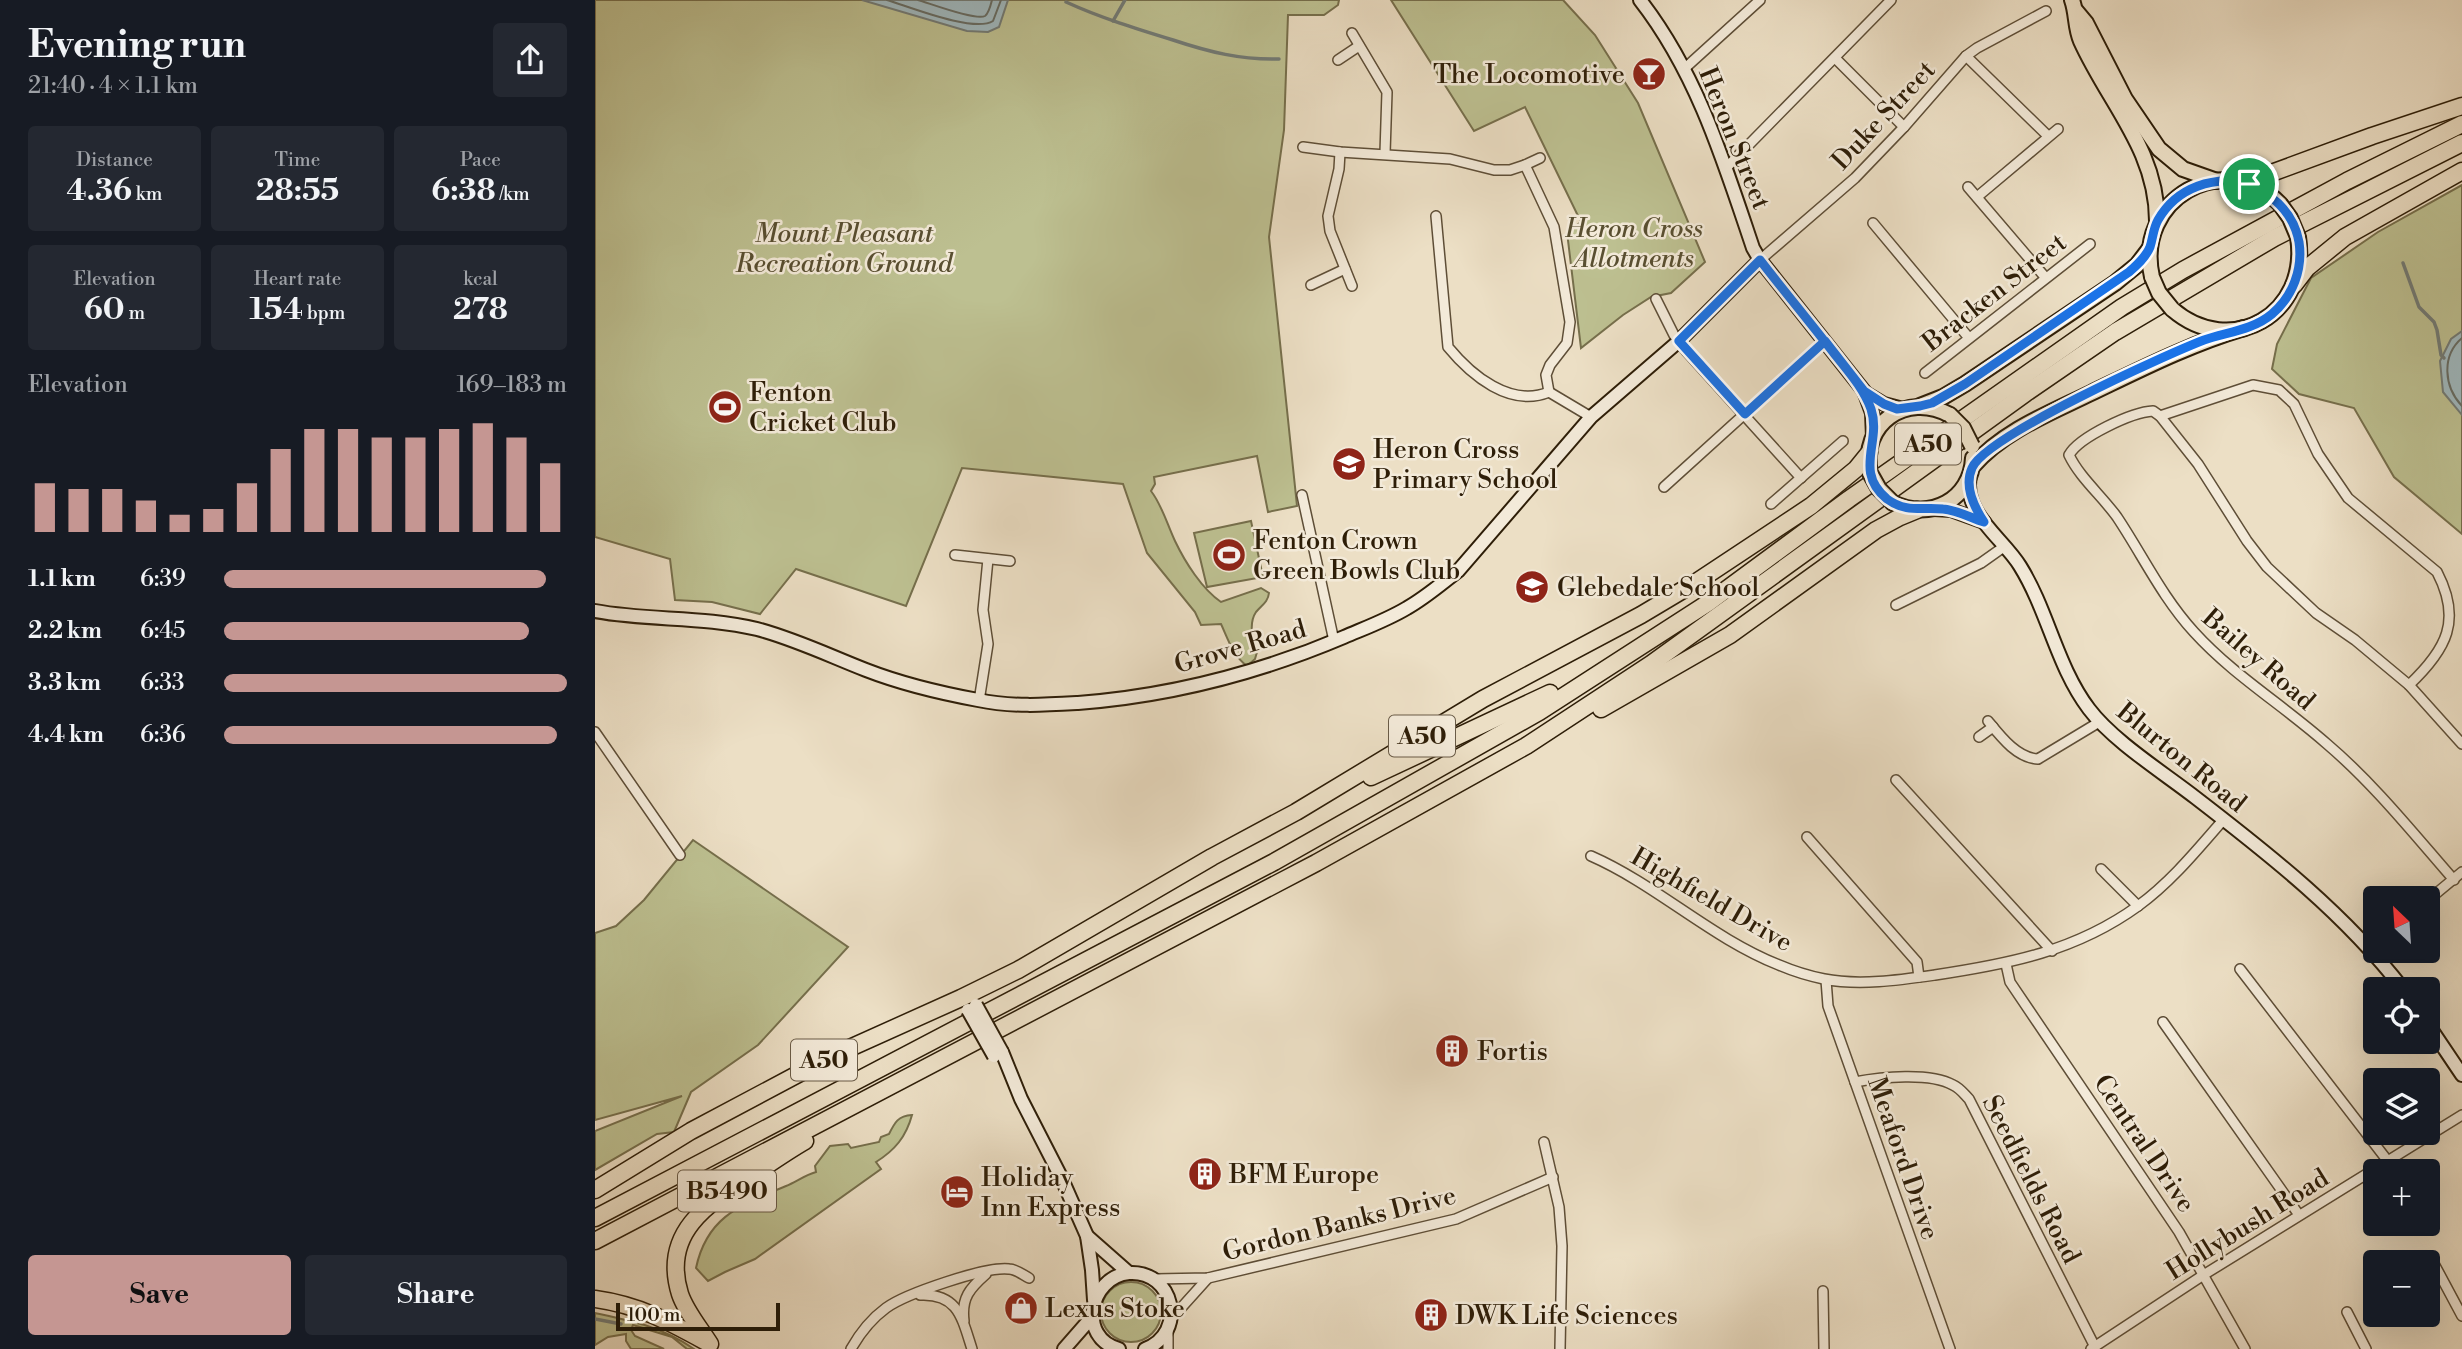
<!DOCTYPE html>
<meta charset="utf-8">
<style>
:root{--surface:#171b24;--page:#242831;--text:#f1f3f6;--muted:#9ea1a6;--accent:#c59692}
body{margin:0;font-family:"Libre Bodoni",serif;background:var(--page);color:var(--text);height:100vh;display:flex;flex-direction:column;font-size:26px;white-space:nowrap}
*{box-sizing:border-box;margin:0}
p{font-size:23px;color:var(--muted)}
.icon{flex:none;width:38px;height:38px;fill:none;stroke:currentColor;stroke-width:2;stroke-linecap:round;stroke-linejoin:round}
.map{position:relative;flex:1;overflow:hidden}
.drawer{display:flex;flex-direction:column;background:var(--surface);width:595px}
.drawer>*{flex:none}
.needle{width:46px;rotate:335deg}
.fabs{position:absolute;left:1768px;top:886px;display:grid;gap:14px}
.fabs a{display:grid;place-items:center;width:77px;height:77px;border-radius:7px;background:var(--surface);box-shadow:0 7px 28px #0002;font-size:35px}
.scale{position:absolute;left:21px;bottom:18px;width:164px;box-sizing:border-box;padding-left:7px;border:4px solid #2e1e08;border-top:0;font-size:19px;line-height:24px;white-space:nowrap;color:#2e1e08;-webkit-text-stroke:5px #f3ead9;paint-order:stroke}
.pin{position:absolute;display:grid;place-items:center;width:60px;height:60px;color:#fff;margin:-30px;border:4px solid #fff;border-radius:50%;box-shadow:0 2px 7px #0007}
.round{display:grid;place-items:center;flex:none;width:74px;height:74px;border-radius:7px;background:var(--page)}
.head{display:flex;align-items:center;justify-content:space-between;height:119px;padding:0 28px}
h1{font-size:38px;font-weight:700;line-height:52px}
.stats{display:grid;grid-template-columns:repeat(3,1fr);gap:10px;height:119px;padding:7px 28px}
.stats div{display:grid;align-content:center;border-radius:7px;background:var(--page);text-align:center}
.stats b{font-size:30px;font-weight:700}
.stats small{font-size:19px;font-weight:400}
.stats p{font-size:19px}
.chart{height:196px;padding:14px 28px}
.chart p{display:flex;justify-content:space-between}
.chart svg{width:100%;height:126px;margin-top:7px;stroke:var(--accent);stroke-width:6}
.button{display:flex;gap:14px;margin-top:auto;padding:14px 28px}
.button a{flex:1;height:80px;border-radius:7px;background:var(--accent);color:#111;font-size:28px;font-weight:700;line-height:80px;text-align:center}
.button a+a{background:var(--page);color:var(--text)}
ul{padding:0 28px;list-style:none;font-size:23px}
li{display:grid;grid-template-columns:112px 84px 1fr;align-items:center;height:52px}
li i{height:18px;border-radius:9px;background:var(--accent)}
main{display:flex;flex:1;min-height:0}
.map>svg:first-child{display:block}
.green{fill:#bdc091;stroke:#766f4c;stroke-width:2}
.water{fill:#9fb9c0;stroke:#727b76;stroke-width:2}
.lines{fill:none;stroke-linecap:round;stroke-linejoin:round}
.shore{stroke:#666c64;stroke-width:2}
.stream{stroke:#727b76;stroke-width:3.5}
.street-casing{stroke:#5e4e37;stroke-width:12}
.secondary-casing{stroke:#2e1e08;stroke-width:16}
.primary-casing{stroke:#2e1e08;stroke-width:18}
.highway-casing{stroke:#2e1e08;stroke-width:19}
.street{stroke:#f3ead9;stroke-width:9}
.secondary{stroke:#f3ead9;stroke-width:12}
.primary{stroke:#ecdfc5;stroke-width:14}
.highway{stroke:#ecdfc5;stroke-width:16}
.secondary-bridge-casing{stroke:#2e1e08;stroke-width:16;stroke-linecap:butt}
.primary-bridge-casing{stroke:#2e1e08;stroke-width:18;stroke-linecap:butt}
.secondary-bridge{stroke:#f3ead9;stroke-width:12}
.primary-bridge{stroke:#ecdfc5;stroke-width:14}
.route-casing{stroke:#fff;stroke-width:14}
.route{stroke:#1a73e8;stroke-width:9}
.labels{text-anchor:middle;stroke-width:5;stroke-linejoin:round;paint-order:stroke}
.shield{fill:#f3ead9;stroke:#695b47;stroke-width:2}
.shield-label{font-size:24px;font-weight:bold;fill:#2e1e08}
.poi-label{font-size:26px;fill:#2e1e08;stroke:#f3ead9;text-anchor:start}
.street-label{font-size:26px;fill:#2e1e08;stroke:#f3ead9}
.park-label{font-size:26px;font-style:italic;fill:#594f31;stroke:#f3ead9}
</style>
<main>
<section class="drawer">
<div class="head"><div><h1>Evening run</h1><p>21:40 · 4 × 1.1 km</p></div><a class="round"><svg class="icon" aria-label="share" viewBox="0 0 24 24"><path d="M12 15V3M7 8l5-5 5 5M5 13v7h14v-7"/></svg></a></div>
<div class="stats">
<div><p>Distance</p><b>4.36<small> km</small></b></div>
<div><p>Time</p><b>28:55</b></div>
<div><p>Pace</p><b>6:38<small> /km</small></b></div>
</div>
<div class="stats">
<div><p>Elevation</p><b>60<small> m</small></b></div>
<div><p>Heart rate</p><b>154<small> bpm</small></b></div>
<div><p>kcal</p><b>278</b></div>
</div>
<div class="chart"><p><span>Elevation</span>169–183 m</p>
<svg viewBox="0 0 160 44" preserveAspectRatio="none"><path d="M5 44V27M15 44V29M25 44V29M35 44V33M45 44V38M55 44V36M65 44V27M75 44V15M85 44V8M95 44V8M105 44V11M115 44V11M125 44V8M135 44V6M145 44V11M155 44V20"/></svg>
</div>
<ul>
<li><b>1.1 km</b>6:39<i style="width:94%"></i></li>
<li><b>2.2 km</b>6:45<i style="width:89%"></i></li>
<li><b>3.3 km</b>6:33<i style="width:100%"></i></li>
<li><b>4.4 km</b>6:36<i style="width:97%"></i></li>
</ul>
<div class="button"><a>Save</a><a>Share</a></div>
</section>
<div class="map">
<svg width="1867" height="1349" viewBox="0 0 1867 1349">
<rect width="100%" height="100%" fill="#ecdfc5"/>
<filter id="stains"><feTurbulence type="fractalNoise" baseFrequency=".00286" numOctaves="4"/><feColorMatrix values="0 0 0 0 .2 0 0 0 0 .09 0 0 0 0 .02 0 0 0 .5 -.17"/></filter>
<radialGradient id="worn" r=".72"><stop offset=".6" stop-color="#630" stop-opacity="0"/><stop offset="1" stop-color="#630" stop-opacity=".3"/></radialGradient>
<g class="green">
<path d="M0,0H744L743,5L729,15H693L689,130L674,237L702,506L673,512L662,456L559,477L560,484L556,491C567,505 572,524 580,541C590,562 607,589 626,602L666,588L674,593C673,602 667,605 661,612C653,624 658,640 662,652L660,659L652,666C638,656 633,639 626,624L606,625L600,612L552,553L528,484L367,468L311,606L201,569L165,614L117,602L80,600L75,559L0,537Z"/>
<polygon points="796,0 968,0 1000,35 1043,103 1110,262 1076,293 1056,297 1028,315 986,348 972,232 986,222 930,107 879,131"/>
<polygon points="1867,185 1867,534 1799,477 1759,408 1704,394 1677,369 1682,344 1716,278 1783,232"/>
<polygon points="656,521 668,577 612,587 599,533"/>
<polygon points="98,840 253,947 163,1045 96,1092 79,1132 62,1134 0,1170 0,1131 87,1096 0,1120 0,933 21,926 49,900"/>
<path d="M317,1115C311,1137 300,1150 281,1162L286,1169L160,1259L130,1272L113,1281L101,1268C112,1216 146,1205 191,1186C201,1182 210,1175 221,1172L220,1166L235,1146L253,1144L256,1148L284,1142L286,1137L294,1134C300,1122 303,1116 317,1115Z"/>
<circle cx="536" cy="1312" r="30"/>
<path d="M0,1313C37,1321 68,1327 99,1349H92L77,1337L38,1325L36,1330L40,1336L69,1349H36L31,1341V1334L13,1337L0,1345Z"/>
</g>
<g class="water">
<polygon points="267,0 413,0 404,27 393,32 372,31"/>
<polygon points="1867,331 1867,415 1848,392 1845,361 1856,339"/>
</g>
<g class="lines">
<g class="shore">
<path d="M292,0C315,7 379,33 398,21L406,0"/>
<path d="M323,0C334,3 381,21 390,16C393,14 396,4 397,0"/>
<path d="M1867,338C1846,356 1849,387 1867,406"/>
</g>
<g class="stream">
<path d="M471,2C506,18 542,29 578,40C614,52 646,60 684,59"/>
<polyline points="518,21 530,0"/>
<polyline points="1808,263 1824,307 1839,322 1842,330 1846,355 1849,358"/>
<polyline points="0,1319 26,1324"/>
</g>
<g class="street-casing">
<g id="street">
<polyline points="757,33 792,92 790,153"/>
<polyline points="1371,56 1453,136"/>
<polyline points="1240,58 1309,127"/>
<polyline points="743,60 764,46"/>
<polyline points="1089,69 1165,0"/>
<polyline points="708,147 745,152 855,159 899,170 915,170 930,165 959,227 975,322 972,343 955,365 951,375 954,392"/>
<polyline points="745,152 744,169 733,216 735,231 757,286"/>
<polyline points="930,165 945,158"/>
<polyline points="1131,168 1296,0"/>
<polyline points="1373,187 1450,277"/>
<polyline points="1382,197 1463,129"/>
<path d="M841,216L853,347C876,375 915,408 954,392L996,417"/>
<polyline points="1278,223 1374,338"/>
<polyline points="1165,260 1260,178 1309,127 1371,56 1382,48 1451,11"/>
<polyline points="716,285 750,269"/>
<polyline points="1061,299 1079,335 1092,352 1206,478"/>
<polyline points="1330,373 1495,244"/>
<path d="M1565,416L1658,385L1684,390L1699,404L1723,454L1753,498L1842,572C1867,620 1852,649 1814,685"/>
<polyline points="1069,487 1230,341"/>
<polyline points="707,495 739,641"/>
<polyline points="1176,504 1248,441"/>
<polyline points="360,555 415,561"/>
<polyline points="1301,605 1386,563 1410,546"/>
<polyline points="384,701 393,644 388,610 393,559"/>
<path d="M1393,721C1406,737 1422,758 1443,759L1506,721"/>
<polyline points="0,732 85,855"/>
<polyline points="1384,737 1398,727"/>
<polyline points="1301,780 1457,951"/>
<polyline points="1212,837 1322,962 1324,977"/>
<path d="M996,856C1062,885 1116,938 1184,965C1198,971 1214,976 1229,979C1264,986 1305,980 1340,975C1414,964 1481,951 1543,906C1576,882 1602,850 1629,819"/>
<polyline points="1506,869 1543,906"/>
<path d="M1859,880C1818,833 1779,784 1732,744C1688,705 1638,675 1599,632C1567,597 1548,556 1522,517C1507,496 1485,478 1474,455C1484,437 1537,412 1558,411L1565,416L1603,464L1652,541L1672,567L1721,613L1760,640L1814,685L1867,744"/>
<polyline points="1832,901 1867,872"/>
<polyline points="1411,964 1415,982 1584,1232 1650,1349"/>
<polyline points="1645,969 1792,1160"/>
<polyline points="1231,980 1233,1006 1355,1349"/>
<polyline points="1568,1022 1704,1215"/>
<path d="M1260,1082C1286,1077 1335,1072 1358,1085C1365,1088 1369,1094 1374,1099L1500,1347"/>
<polyline points="949,1142 964,1207 967,1246 965,1349"/>
<polyline points="1837,1260 1867,1316"/>
<polyline points="560,1279 613,1278 861,1219 958,1177"/>
<polyline points="1228,1291 1229,1349"/>
<path d="M325,1295C363,1293 367,1318 377,1349"/>
<polyline points="1752,1312 1771,1349"/>
<polyline points="577,1318 613,1278"/>
<path d="M369,1321C366,1298 375,1288 391,1274"/>
<polyline points="573,1329 573,1349"/>
<path d="M256,1349C265,1333 276,1319 291,1308C310,1294 391,1266 414,1269C421,1269 428,1275 434,1278"/>
<polyline points="1496,1349 1610,1274 1867,1115"/>
</g>
</g>
<g class="secondary-casing">
<g id="secondary">
<path d="M1045,0C1102,73 1129,162 1158,248L1165,260L1269,391L1277,413L1278,437"/>
<polyline points="1269,392 1289,404 1308,409"/>
<path d="M1375,476C1367,513 1408,538 1425,566C1453,611 1462,667 1494,709C1518,741 1569,773 1601,798C1675,855 1750,914 1808,989"/>
<polyline points="1339,509 1356,510 1389,522"/>
<path d="M0,611C54,621 108,616 162,629C200,639 235,656 271,670C307,684 345,693 383,700C417,707 449,705 483,703C575,696 664,673 749,637C770,628 792,620 812,608C830,598 846,584 863,571L996,417L1084,341L1165,260"/>
<polyline points="1832,1023 1867,1075"/>
<polyline points="407,1052 426,1099 466,1177 492,1236 497,1270 499,1300"/>
<polyline points="492,1236 534,1273"/>
<polyline points="469,1349 497,1317"/>
<path d="M524,1349C482,1338 494,1277 534,1273C579,1270 593,1333 550,1349"/>
</g>
</g>
<g class="primary-casing">
<g id="primary">
<path d="M1477,0C1482,14 1480,27 1486,41C1514,103 1562,150 1562,221"/>
<polyline points="1481,11 1491,23 1530,99 1564,149 1588,169 1622,181"/>
<path d="M1557,277C1539,200 1628,147 1685,204"/>
<path d="M1577,309C1636,360 1715,314 1703,237"/>
<polyline points="1325,406 1348,397 1370,384 1520,283 1542,265 1555,248"/>
<path d="M1378,466C1408,431 1455,413 1496,393C1546,369 1595,344 1649,328"/>
<path d="M1275,473C1265,424 1311,391 1355,415"/>
<path d="M1298,503C1335,521 1376,500 1378,458"/>
</g>
</g>
<g class="highway-casing">
<g id="highway">
<polyline points="1642,181 1671,175 1777,136 1867,106"/>
<polyline points="1699,285 1712,268 1750,237 1867,171"/>
<polyline points="1006,709 1135,635 1281,530 1305,517 1322,510"/>
<polyline points="776,777 955,693"/>
<polyline points="0,1190 96,1131 237,1056 366,998 423,970 617,857 701,812 888,699 1046,615 1103,581 1216,506 1261,469 1274,453"/>
<polyline points="0,1218 679,862 944,712 1113,603 1254,499 1527,307 1588,270 1752,181 1867,124"/>
<polyline points="0,1241 721,863 931,746 1056,664 1431,393 1520,332 1679,238 1867,143"/>
<path d="M0,1299C44,1305 75,1322 113,1343"/>
<path d="M115,1344C105,1328 91,1312 85,1294C66,1233 112,1204 156,1176C174,1164 191,1152 210,1141"/>
</g>
</g>
<use href="#street" class="street"/>
<use href="#secondary" class="secondary"/>
<use href="#primary" class="primary"/>
<use href="#highway" class="highway"/>
<g class="secondary-bridge-casing">
<g id="secondary-bridge">
<polyline points="381,1005 407,1052"/>
<polyline points="373,1010 399,1056"/>
</g>
</g>
<g class="primary-bridge-casing">
<g id="primary-bridge">
<polyline points="1685,204 1695,218 1703,237"/>
<polyline points="1557,277 1564,293 1577,309"/>
<polyline points="1355,415 1368,428 1377,446"/>
<polyline points="1275,473 1284,489 1298,503"/>
</g>
</g>
<use href="#secondary-bridge" class="secondary-bridge"/>
<use href="#primary-bridge" class="primary-bridge"/>
</g>
<g class="lines">
<g class="route-casing">
<path id="route" d="M1654,184C1619,175 1582,187 1563,220C1558,229 1558,238 1555,247C1551,257 1542,265 1534,272L1370,384L1337,403L1325,406L1302,409L1289,404L1269,391L1230,341L1150,414L1084,341L1165,260C1189,291 1214,321 1238,352C1252,370 1268,387 1276,409C1287,442 1258,471 1292,499C1311,513 1327,507 1348,509C1362,510 1376,518 1389,522C1379,507 1369,486 1377,468C1391,436 1570,355 1609,340C1632,332 1658,330 1677,314C1698,296 1708,269 1704,242C1699,214 1680,196 1654,184"/>
</g>
<use href="#route" class="route"/>
</g>
<defs>
<g id="bar-disc" transform="scale(1.75)"><circle r="9.5" fill="#8f2418" stroke="#f3ead9"/><path d="M-6-5H6L.8 .8V4.5H3.5V6h-7V4.5H-.8V.8Z" fill="#fff"/></g>
<g id="stadium-disc" transform="scale(1.75)"><circle r="9.5" fill="#8f2418" stroke="#f3ead9"/><path d="M0-5a6.5 5 0 1 0 0 10a6.5 5 0 1 0 0-10ZM-3.5-1.8h7v3.6h-7Z" fill="#fff"/></g>
<g id="school-disc" transform="scale(1.75)"><circle r="9.5" fill="#8f2418" stroke="#f3ead9"/><path d="M0-5L7-2L0 1L-7-2ZM-4 1L0 2.5L4 1V4Q0 6-4 4Z" fill="#fff"/></g>
<g id="building-disc" transform="scale(1.75)"><circle r="9.5" fill="#8f2418" stroke="#f3ead9"/><path d="M-4-6H4V6H1V3H-1V6H-4ZM-2.5-4.3h1.7v1.8h-1.7ZM.8-4.3h1.7v1.8H.8ZM-2.5-1h1.7V.8h-1.7ZM.8-1h1.7V.8H.8Z" fill="#fff"/></g>
<g id="hotel-disc" transform="scale(1.75)"><circle r="9.5" fill="#8f2418" stroke="#f3ead9"/><path d="M-6-4.5h1.5V1H6V5H4.5V3h-9V5H-6ZM-4 0a1.8 1.8 0 1 1 3.6 0ZM.5 0V-2.5h3Q6-2.5 6 0Z" fill="#fff"/></g>
<g id="shop-disc" transform="scale(1.75)"><circle r="9.5" fill="#8f2418" stroke="#f3ead9"/><path d="M-5-2.5h2.3a2.7 3.5 0 0 1 5.4 0H5L5.5 6h-11ZM-1.5-2.5h3a1.5 2.3 0 0 0-3 0Z" fill="#fff"/></g>
</defs>
<g fill-rule="evenodd">
<use href="#bar-disc" x="1054" y="74"/>
<use href="#stadium-disc" x="130" y="407"/>
<use href="#school-disc" x="754" y="464"/>
<use href="#stadium-disc" x="634" y="555"/>
<use href="#school-disc" x="937" y="587"/>
<use href="#building-disc" x="857" y="1051"/>
<use href="#building-disc" x="610" y="1174"/>
<use href="#hotel-disc" x="362" y="1192"/>
<use href="#shop-disc" x="426" y="1308"/>
<use href="#building-disc" x="836" y="1315"/>
</g>
<g class="labels">
<g class="shield">
<rect x="1300" y="423.5" width="66" height="41" rx="5"/>
<rect x="794" y="715.5" width="66" height="41" rx="5"/>
<rect x="196" y="1039.5" width="66" height="41" rx="5"/>
<rect x="83" y="1170.5" width="98" height="41" rx="5"/>
</g>
<g class="shield-label">
<text x="1333" y="452">A50</text>
<text x="827" y="744">A50</text>
<text x="229" y="1068">A50</text>
<text x="132" y="1199">B5490</text>
</g>
<g class="poi-label">
<text x="1030" y="83" text-anchor="end">The Locomotive</text>
<text x="154" y="401">Fenton<tspan x="154" dy="30">Cricket Club</tspan></text>
<text x="778" y="458">Heron Cross<tspan x="778" dy="30">Primary School</tspan></text>
<text x="658" y="549">Fenton Crown<tspan x="658" dy="30">Green Bowls Club</tspan></text>
<text x="962" y="596">Glebedale School</text>
<text x="882" y="1060">Fortis</text>
<text x="634" y="1183">BFM Europe</text>
<text x="386" y="1186">Holiday<tspan x="386" dy="30">Inn Express</tspan></text>
<text x="450" y="1317">Lexus Stoke</text>
<text x="860" y="1324">DWK Life Sciences</text>
</g>
<g class="street-label">
<text transform="translate(1288 115) rotate(-47)" y="9">Duke Street</text>
<text transform="translate(1140 138) rotate(68)" y="9">Heron Street</text>
<text transform="translate(1399 292) rotate(-38)" y="9">Bracken Street</text>
<text transform="translate(645 646) rotate(-16)" y="9">Grove Road</text>
<text transform="translate(1664 659) rotate(41)" y="9">Bailey Road</text>
<text transform="translate(1587 757) rotate(39)" y="9">Blurton Road</text>
<text transform="translate(1117 899) rotate(30)" y="9">Highfield Drive</text>
<text transform="translate(1550 1143) rotate(56)" y="9">Central Drive</text>
<text transform="translate(1309 1158) rotate(71)" y="9">Meaford Drive</text>
<text transform="translate(1437 1179) rotate(63)" y="9">Seedfields Road</text>
<text transform="translate(744 1223) rotate(-14)" y="9">Gordon Banks Drive</text>
<text transform="translate(1652 1224) rotate(-32)" y="9">Hollybush Road</text>
</g>
<g class="park-label">
<text x="1039" y="237">Heron Cross<tspan x="1039" dy="30">Allotments</tspan></text>
<text x="249" y="242">Mount Pleasant<tspan x="249" dy="30">Recreation Ground</tspan></text>
</g>
</g>
<rect width="100%" height="100%" filter="url(#stains)"/>
<rect width="100%" height="100%" fill="url(#worn)"/>
</svg>
<div class="fabs">
<a><svg class="needle" viewBox="-14 -14 28 28"><path d="M0-13l5 13h-10z" fill="#e53935"/><path d="M0 13l5-13h-10z" fill="#9ea1a6"/></svg></a>
<a><svg class="icon" aria-label="locate" viewBox="0 0 24 24"><circle cx="12" cy="12" r="6"/><path d="M12 2v4M12 18v4M2 12h4M18 12h4"/></svg></a>
<a><svg class="icon" aria-label="layers" viewBox="0 0 24 24"><path d="M12 4l9 5-9 5-9-5zM3 14l9 5 9-5"/></svg></a>
<a>+</a>
<a>−</a>
</div>
<div class="scale">100 m</div>
<div class="pin" style="left:1654px;top:184px;background:#1e9e55"><svg class="icon" aria-label="arrive" viewBox="0 0 24 24"><path d="M6 21V4h12l-3 4 3 4H6"/></svg></div>
</div>
</main>
